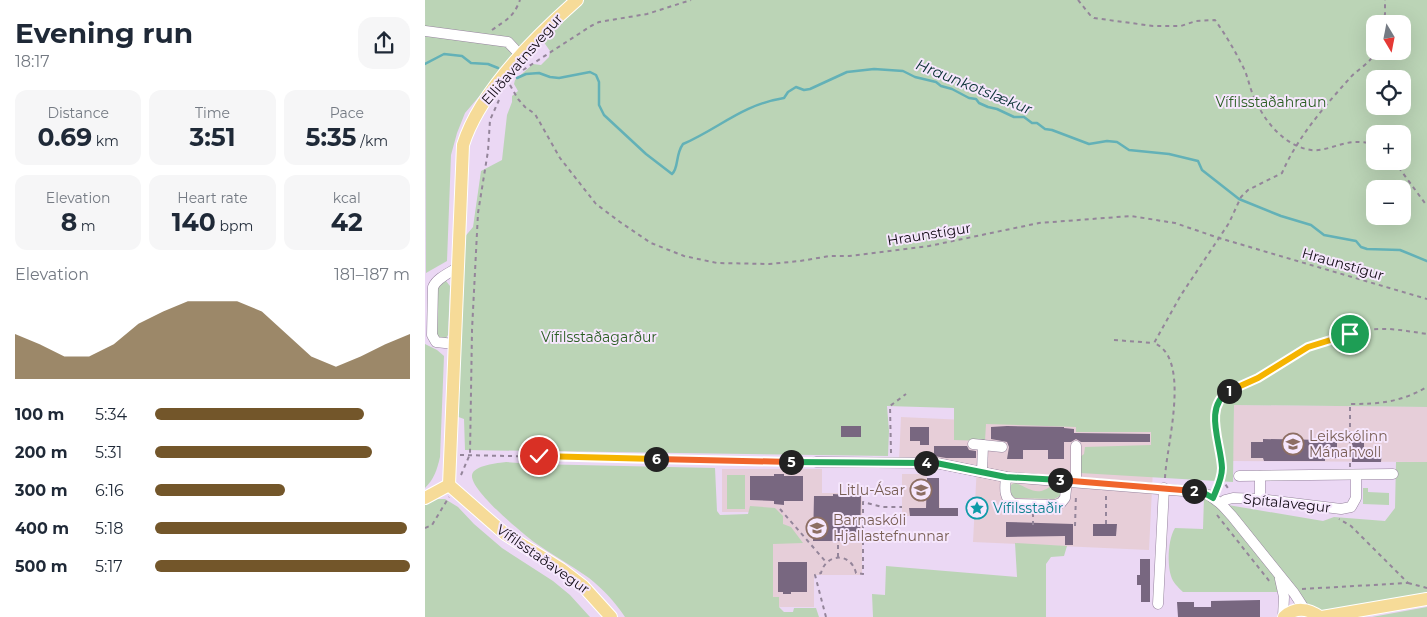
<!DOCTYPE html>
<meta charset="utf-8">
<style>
:root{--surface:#fff;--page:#f6f6f7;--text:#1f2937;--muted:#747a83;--accent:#73562a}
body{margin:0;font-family:Montserrat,sans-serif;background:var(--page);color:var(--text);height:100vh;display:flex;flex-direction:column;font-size:19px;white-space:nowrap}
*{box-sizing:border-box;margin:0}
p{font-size:16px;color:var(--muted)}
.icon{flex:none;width:28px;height:28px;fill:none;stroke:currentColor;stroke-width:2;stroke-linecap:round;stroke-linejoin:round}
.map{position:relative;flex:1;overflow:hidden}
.sheet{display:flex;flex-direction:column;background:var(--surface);width:425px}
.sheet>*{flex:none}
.needle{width:32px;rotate:170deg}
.fabs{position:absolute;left:941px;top:15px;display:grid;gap:10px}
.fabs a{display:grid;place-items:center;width:45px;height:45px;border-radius:10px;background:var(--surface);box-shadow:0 5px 20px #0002;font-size:25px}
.pin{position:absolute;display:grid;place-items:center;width:42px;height:42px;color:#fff;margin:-21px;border:2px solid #fff;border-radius:50%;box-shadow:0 1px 5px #0007}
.km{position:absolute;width:25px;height:25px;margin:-12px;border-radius:50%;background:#222;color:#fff;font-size:14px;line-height:25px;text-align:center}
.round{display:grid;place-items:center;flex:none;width:52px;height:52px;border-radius:15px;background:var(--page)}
.summary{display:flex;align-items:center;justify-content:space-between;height:85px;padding:0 15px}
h1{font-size:28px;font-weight:700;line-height:38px}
.figures{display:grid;grid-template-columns:repeat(3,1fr);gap:8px;height:85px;padding:5px 15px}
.figures div{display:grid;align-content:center;border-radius:12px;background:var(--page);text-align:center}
.figures b{font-size:25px;font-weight:700}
.figures small{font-size:14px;font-weight:400}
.figures p{font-size:14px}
.chart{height:140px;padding:10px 15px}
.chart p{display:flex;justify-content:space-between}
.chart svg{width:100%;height:90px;margin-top:5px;fill:var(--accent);opacity:.7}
ul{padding:0 15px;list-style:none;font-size:16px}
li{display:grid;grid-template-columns:80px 60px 1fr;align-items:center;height:38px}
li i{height:12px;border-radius:6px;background:var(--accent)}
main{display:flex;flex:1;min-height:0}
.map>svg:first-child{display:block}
.education{fill:#e6ced9}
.medical{fill:#e7ced8}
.green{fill:#bbd4b6;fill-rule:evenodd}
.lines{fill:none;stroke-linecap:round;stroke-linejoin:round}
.stream{stroke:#63b1b7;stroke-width:2.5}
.building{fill:#786780}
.minor-casing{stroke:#96849e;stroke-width:11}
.major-casing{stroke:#fff;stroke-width:14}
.path{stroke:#94859a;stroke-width:2;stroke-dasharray:4 4;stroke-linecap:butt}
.minor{stroke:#fff;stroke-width:10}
.major{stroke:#f6db98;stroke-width:12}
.split-1-casing{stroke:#fff;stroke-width:10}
.split-2-casing{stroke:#fff;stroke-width:10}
.split-3-casing{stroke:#fff;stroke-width:10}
.split-4-casing{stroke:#fff;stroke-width:10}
.split-5-casing{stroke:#fff;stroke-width:10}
.split-6-casing{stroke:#fff;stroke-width:10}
.split-7-casing{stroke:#fff;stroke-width:10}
.split-1{stroke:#f5b400;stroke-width:6}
.split-2{stroke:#22a559;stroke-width:6}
.split-3{stroke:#f0652b;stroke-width:6}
.split-4{stroke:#22a559;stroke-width:6}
.split-5{stroke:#22a559;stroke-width:6}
.split-6{stroke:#f0652b;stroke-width:6}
.split-7{stroke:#f5b400;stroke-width:6}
.labels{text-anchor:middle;stroke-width:4;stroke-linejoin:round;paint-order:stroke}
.street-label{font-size:14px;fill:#120b15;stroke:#f6e7fd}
.park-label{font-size:14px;fill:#2a5e22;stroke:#f6e7fd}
.education-label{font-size:14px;fill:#785e54;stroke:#f6e7fd;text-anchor:start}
.culture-label{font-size:14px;fill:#0d838f;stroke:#f6e7fd;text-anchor:start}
.water-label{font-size:15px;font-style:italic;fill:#093134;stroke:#f6e7fd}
</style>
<main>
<section class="sheet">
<div class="summary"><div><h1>Evening run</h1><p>18:17</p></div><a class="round"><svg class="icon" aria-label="share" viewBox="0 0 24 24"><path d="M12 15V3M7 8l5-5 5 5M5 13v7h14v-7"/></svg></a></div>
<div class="figures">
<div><p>Distance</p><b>0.69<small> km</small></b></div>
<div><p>Time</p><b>3:51</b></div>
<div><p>Pace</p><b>5:35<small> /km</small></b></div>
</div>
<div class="figures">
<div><p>Elevation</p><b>8<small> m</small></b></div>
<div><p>Heart rate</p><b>140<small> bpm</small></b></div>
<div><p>kcal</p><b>42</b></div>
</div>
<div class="chart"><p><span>Elevation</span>181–187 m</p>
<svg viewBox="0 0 160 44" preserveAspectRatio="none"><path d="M0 44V22L10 27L20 33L30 33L40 27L50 17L60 11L70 6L80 6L90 6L100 11L110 22L120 33L130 38L140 33L150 27L160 22V44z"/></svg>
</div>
<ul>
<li><b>100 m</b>5:34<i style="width:82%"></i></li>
<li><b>200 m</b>5:31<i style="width:85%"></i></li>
<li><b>300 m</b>6:16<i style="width:51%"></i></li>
<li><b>400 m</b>5:18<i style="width:99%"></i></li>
<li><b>500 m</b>5:17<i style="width:100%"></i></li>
</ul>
</section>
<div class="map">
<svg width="1002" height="617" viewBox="0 0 1002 617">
<rect width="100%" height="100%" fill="#ebd8f4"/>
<g class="education">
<polygon points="809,405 1002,407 1002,462 808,461"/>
<polygon points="297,469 397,469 397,493 437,493 437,575 389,575 389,607 354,607 348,597 348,512 297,512"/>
<polygon points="477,474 502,474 502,478 514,478 515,508 533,508 533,516 477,516"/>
</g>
<polygon class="medical" points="476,417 730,429 724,550 548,542 552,465 474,461"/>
<g class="green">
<polygon points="0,0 142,0 115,25 40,113 32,133 26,155 22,261 1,273"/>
<path d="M156,0H1002V407L809,405L808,482L655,473V457L659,454L660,447L726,445V432H651V427L561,424L560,441L529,440V408L462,406L464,431L463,456L40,450L39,419L28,415L33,245L48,227L56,171L77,160L82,115L87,102V96L93,91L89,84L90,80L108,64L116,65L124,57L125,51L116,38ZM950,24H978V51H950ZM950,79H978V106H950ZM950,134H978V161H950ZM950,189H978V216H950Z"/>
<polygon points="17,281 21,281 25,286 23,335 20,340 16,340 11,334 12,286"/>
<path d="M0,344L12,350L19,356L15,457C12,470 9,479 0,488Z"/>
<path d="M81,462L108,464L290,468L292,511L295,515L323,514L325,506L350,508L358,516V524L366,527L378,543L348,544V597H354V607L359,612H368L369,608H391L394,617H200C190,602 178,589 164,578C146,565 127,555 109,542C97,533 45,490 47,475C49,465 73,463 81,462Z"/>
<polygon points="971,462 1002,462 1002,592 943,605 898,612 882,605 803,505 898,521 909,517 960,521 970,508"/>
<rect x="302" y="475" width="18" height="34"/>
<path d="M591,483C605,489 613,497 627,485H633C637,489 637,492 635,496L629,499L590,498L585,494C584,488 584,484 591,483Z"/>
<polygon points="938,488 943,488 943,492 964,493 964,505 938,504"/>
<path d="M779,497L793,507L848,571L857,592H758C753,587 748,583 746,576C742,564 743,539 750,528L778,529Z"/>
<polygon points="9,499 20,499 33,507 49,524 77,548 128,581 145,595 165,617 0,617 0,504"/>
<polygon points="590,543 642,546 639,556 626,557 621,564 621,617 448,617 447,594 460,595 461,566 592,577"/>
<polygon points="1002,607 1002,617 947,617"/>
</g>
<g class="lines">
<g class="stream">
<polyline points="0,64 19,54 37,56 46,63 63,64 73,68"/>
<path d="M92,78L101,74L114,73L125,77L134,78L165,72L171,75L174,82V105L179,115L221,154L247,174C254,168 250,155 258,144C295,128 316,105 359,98L363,92L371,87L379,90L385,89L422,72L449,69L478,71L490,77L511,82L516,86L527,89L544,98L551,99L554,103L563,107L572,109L589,117H599L607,123H612L620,129L627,130L664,144L682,141L692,142L704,150L744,154L773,161L777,170L814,199L856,216L886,225L899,235L931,241L936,247L942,249L975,250L1002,261"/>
</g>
</g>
<g class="building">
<rect x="416" y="426" width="20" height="11"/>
<polygon points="582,426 639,427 639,428 649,429 649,433 725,434 725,442 656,442 651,439 646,442 639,442 639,459 623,459 623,450 598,450 598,459 582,459 584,447 582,442 566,439 566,427"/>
<polygon points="485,427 504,427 504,445 495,445 495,441 485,441"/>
<polygon points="927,437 939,437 939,451 957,451 956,462 927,462"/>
<polygon points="838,439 900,440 900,442 912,442 912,458 900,459 900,461 839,461 838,458 826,458 826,442 838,442"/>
<polygon points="509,446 542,446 544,450 551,451 551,458 521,458 509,456"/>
<polygon points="349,474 359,474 359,476 378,476 378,501 359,501 359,505 349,504 349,501 325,500 325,476 349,476"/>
<polygon points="502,478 514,478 514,508 533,508 533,516 485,516 484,508 501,508"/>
<polygon points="408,494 436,496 435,541 388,541 389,496 408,496"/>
<polygon points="581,522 648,524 648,545 640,545 640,536 581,537"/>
<polygon points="668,524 692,524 691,536 668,536"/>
<polygon points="715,559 725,559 725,602 716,602 716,585 712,585 712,575 715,575"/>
<polygon points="353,562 382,562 382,592 366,592 366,594 358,594 358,592 353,592"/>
<polygon points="835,600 835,617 753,617 752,602 769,602 769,607 786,607 786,601"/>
</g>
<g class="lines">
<g class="minor-casing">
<g id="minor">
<polyline points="0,31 83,42 96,56"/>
<path d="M29,344L11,342L7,335L8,287C12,278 24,273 32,268"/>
<polyline points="548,444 577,447"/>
<polyline points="391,462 511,463 581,477 771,492 784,495 796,504 807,516 869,593 880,610"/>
<polyline points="557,472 558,445"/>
<polyline points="814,476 968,474"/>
<path d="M581,477C580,488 578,498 589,504L630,505L636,503L640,498L642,481"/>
<polyline points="651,482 651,446"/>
<polyline points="835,499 835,476"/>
<polyline points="796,504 800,500 808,498 835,499 916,509 926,507 931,498 931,475"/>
<polyline points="855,579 859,597 858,617"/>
<polyline points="733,604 739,488"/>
</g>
</g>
<g class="major-casing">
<g id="major">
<path d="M24,485L38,145C54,93 111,36 152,0"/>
<polyline points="24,485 80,534 136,569 158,586 186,617"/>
<polyline points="0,498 24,485"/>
<path d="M859,617C870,607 883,608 895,617"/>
<polyline points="897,617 1002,599"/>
</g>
</g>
<g class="path">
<path d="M653,0L665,15L669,18L728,26H756L771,21L790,20C800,34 809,49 817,65C823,75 824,87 829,97C839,121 859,146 886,150C900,152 916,142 931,142C937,142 944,143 950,143"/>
<polyline points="958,24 960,14 960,0"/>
<path d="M67,30C82,19 88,18 95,0"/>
<polyline points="98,70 166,26 174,22 222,14 266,0"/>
<polyline points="85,85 93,99 100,107 110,114 135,158 171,204 195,222 226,243 259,256 292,263 344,264 375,261 405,256 424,256 504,246 614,223 706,216 750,223 794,238 1002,299"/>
<polyline points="969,161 1002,206"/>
<polyline points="689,340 729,343"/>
<polyline points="466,453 465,406 481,394"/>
<polyline points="35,455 383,462"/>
<path d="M925,467V404C955,404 976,402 1002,387"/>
<polyline points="36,475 45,454 47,330 53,213 63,151 65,120 74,100"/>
<path d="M740,478C741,447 767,358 729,343L756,295L804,223L816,197L823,190L857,173C872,138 899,107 924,79C932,69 947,63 950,51"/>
<polyline points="796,478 805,491"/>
<path d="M792,489C805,458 784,433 791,406C795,389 817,386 830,379C848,370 864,357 883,348C906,336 938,328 964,329C977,330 989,332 1002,334"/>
<polyline points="355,509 401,562"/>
<polyline points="792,515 845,582"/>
<polyline points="681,524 681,494"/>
<polyline points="608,525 608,514"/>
<polyline points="650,526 651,494"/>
<polyline points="0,528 7,525 24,497"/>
<polyline points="413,557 413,544"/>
<polyline points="983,583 1002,588"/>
<polyline points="877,589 983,583 926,526 914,519"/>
<path d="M401,617L390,575L396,573C401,553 426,552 431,573L438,574V502L457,507H477"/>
</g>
<use href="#minor" class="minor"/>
<use href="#major" class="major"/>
</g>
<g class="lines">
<g class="split-1-casing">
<polyline id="split-1" points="804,391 833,378 883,347 925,334"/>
</g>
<g class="split-2-casing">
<path id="split-2" d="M769,491L779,493L788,498C792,488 797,479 797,468C796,443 778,407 804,391"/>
</g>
<g class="split-3-casing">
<polyline id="split-3" points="635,480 769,491"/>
</g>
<g class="split-4-casing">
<polyline id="split-4" points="501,463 511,463 581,477 635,480"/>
</g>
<g class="split-5-casing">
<polyline id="split-5" points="366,462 501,463"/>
</g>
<g class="split-6-casing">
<polyline id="split-6" points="231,459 366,462"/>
</g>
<g class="split-7-casing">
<polyline id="split-7" points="114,456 231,459"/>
</g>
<use href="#split-1" class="split-1"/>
<use href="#split-2" class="split-2"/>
<use href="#split-3" class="split-3"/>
<use href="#split-4" class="split-4"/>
<use href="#split-5" class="split-5"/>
<use href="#split-6" class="split-6"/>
<use href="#split-7" class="split-7"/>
</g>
<defs>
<g id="school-ring" transform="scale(1.125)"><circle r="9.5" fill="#f6e7fd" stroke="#8d6e63" stroke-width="1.5"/><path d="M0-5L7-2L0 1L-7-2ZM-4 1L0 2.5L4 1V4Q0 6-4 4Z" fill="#8d6e63"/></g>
<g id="sight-ring" transform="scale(1.125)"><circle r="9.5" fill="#f6e7fd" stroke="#0f9aa8" stroke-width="1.5"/><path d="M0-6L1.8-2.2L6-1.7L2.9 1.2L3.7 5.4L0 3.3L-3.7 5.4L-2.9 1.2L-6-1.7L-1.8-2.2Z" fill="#0f9aa8"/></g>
</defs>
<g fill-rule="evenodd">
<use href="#school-ring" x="868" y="444"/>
<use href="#school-ring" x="496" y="490"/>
<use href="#sight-ring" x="552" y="508"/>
<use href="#school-ring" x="392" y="528"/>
</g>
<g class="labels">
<g class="street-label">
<text transform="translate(97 59) rotate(-49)" y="5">Elliðavatnsvegur</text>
<text transform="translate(504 234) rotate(-9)" y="5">Hraunstígur</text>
<text transform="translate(918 264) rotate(16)" y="5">Hraunstígur</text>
<text transform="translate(862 503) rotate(6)" y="5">Spítalavegur</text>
<text transform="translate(118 559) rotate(35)" y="5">Vífilsstaðavegur</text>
</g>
<g class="park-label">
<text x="846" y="107">Vífilsstaðahraun</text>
<text x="174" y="342">Vífilsstaðagarður</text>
</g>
<g class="education-label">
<text x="884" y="441">Leikskólinn<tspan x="884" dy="16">Mánahvoll</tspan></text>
<text x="480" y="495" text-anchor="end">Litlu-Ásar</text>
<text x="408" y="525">Barnaskóli<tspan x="408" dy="16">Hjallastefnunnar</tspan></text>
</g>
<g class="culture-label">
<text x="568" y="513">Vífilsstaðir</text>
</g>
<g class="water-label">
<text transform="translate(549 87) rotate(22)" y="5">Hraunkotslækur</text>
</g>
</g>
</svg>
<div class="fabs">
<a><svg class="needle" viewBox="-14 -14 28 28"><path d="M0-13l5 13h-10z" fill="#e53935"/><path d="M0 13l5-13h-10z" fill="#747a83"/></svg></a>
<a><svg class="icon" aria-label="locate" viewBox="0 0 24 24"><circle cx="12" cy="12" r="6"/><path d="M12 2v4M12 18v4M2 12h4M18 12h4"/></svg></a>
<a>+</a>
<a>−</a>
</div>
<div class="pin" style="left:925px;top:334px;background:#1e9e55"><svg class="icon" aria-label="arrive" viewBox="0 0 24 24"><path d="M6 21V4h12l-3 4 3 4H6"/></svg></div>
<div class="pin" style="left:114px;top:456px;background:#d93025"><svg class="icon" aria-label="check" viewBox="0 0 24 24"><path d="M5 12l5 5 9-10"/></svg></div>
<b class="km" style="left:804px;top:391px">1</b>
<b class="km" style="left:769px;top:491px">2</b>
<b class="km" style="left:635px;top:480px">3</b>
<b class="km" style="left:501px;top:463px">4</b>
<b class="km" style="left:366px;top:462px">5</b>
<b class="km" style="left:231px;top:459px">6</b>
</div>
</main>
